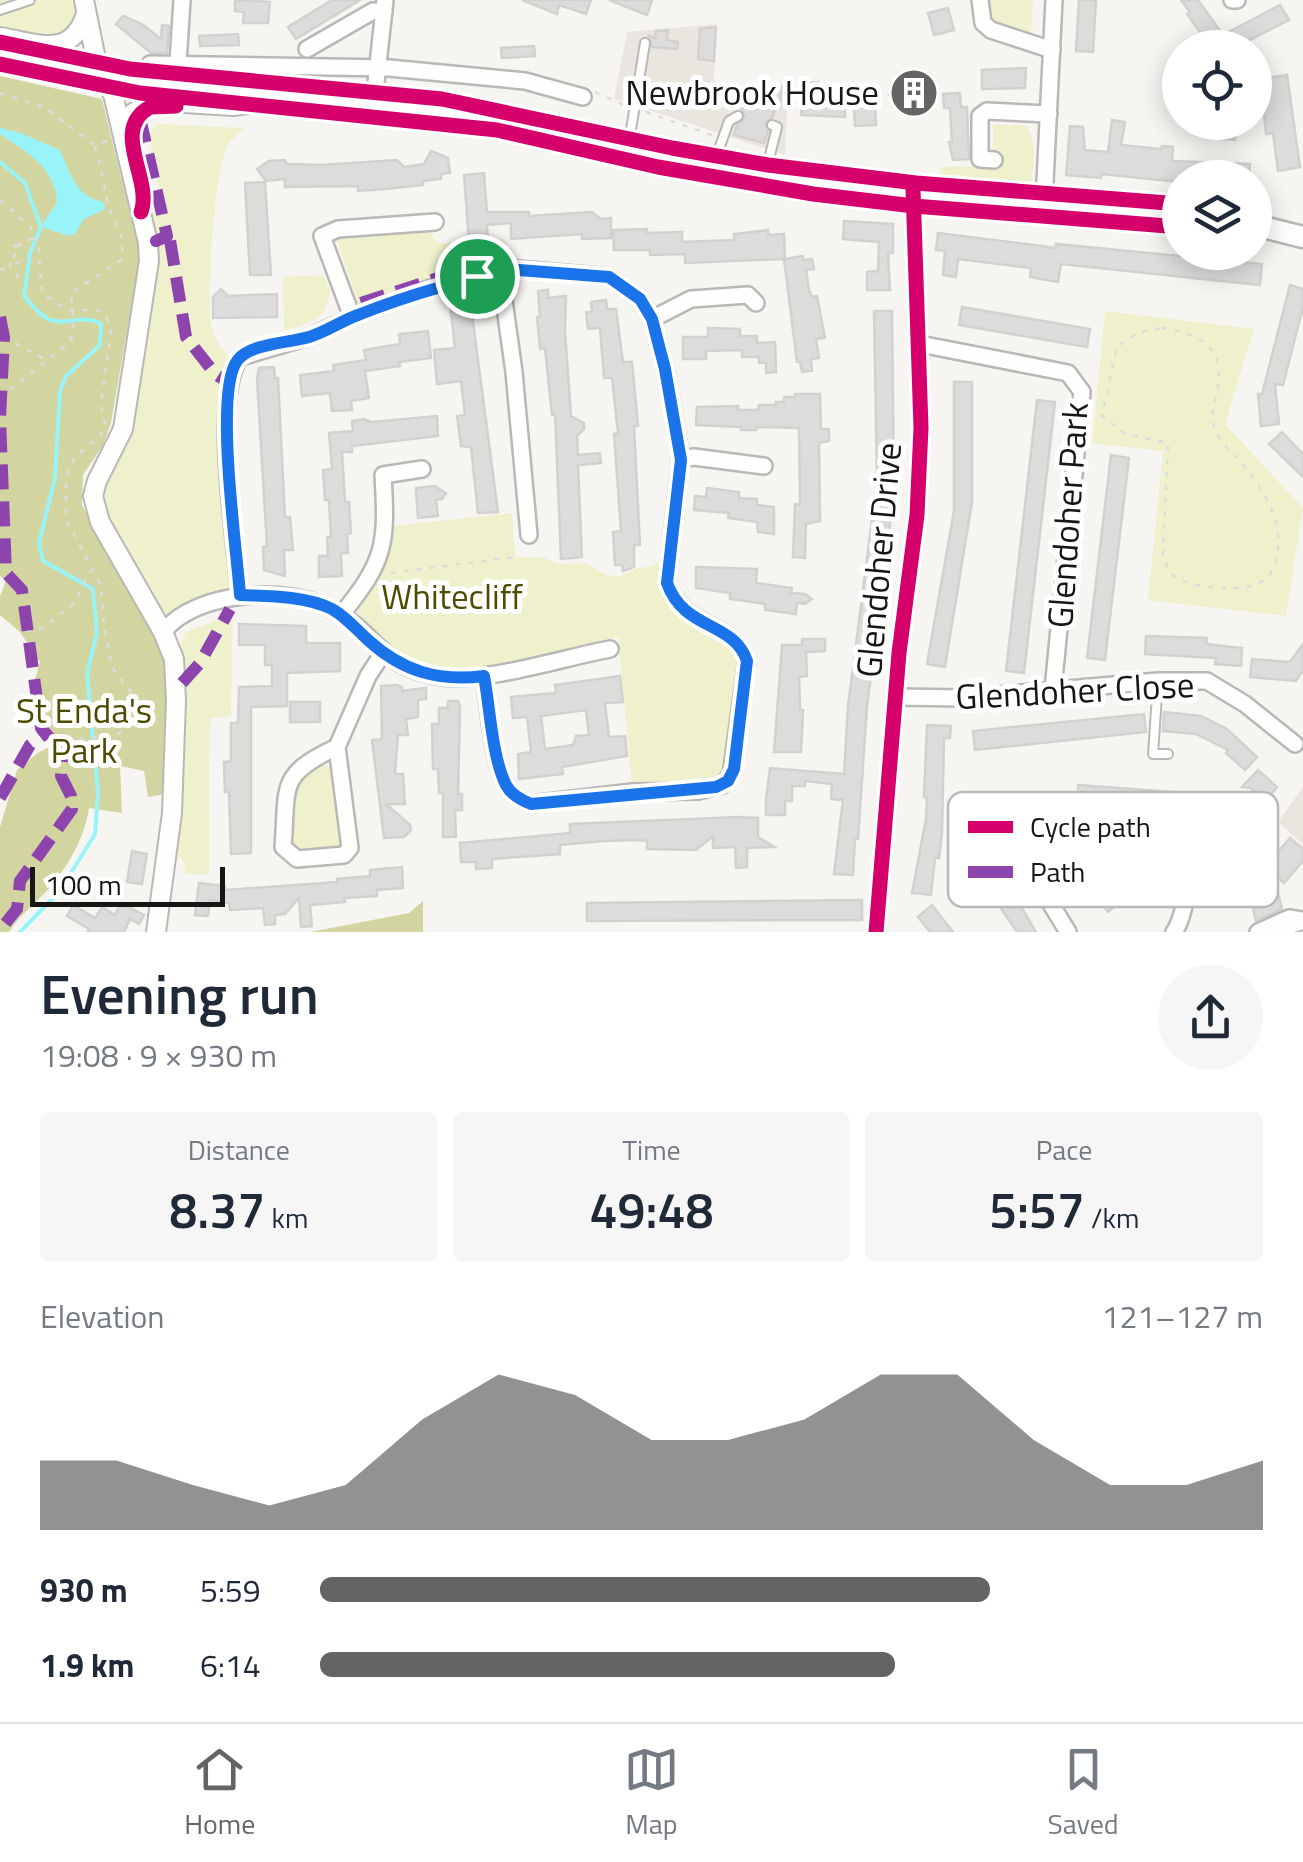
<!DOCTYPE html>
<meta charset="utf-8">
<style>
:root{--surface:#fff;--page:#f6f6f7;--text:#1f2937;--muted:#747a83;--line:#e0e1e3;--accent:#656462}
body{margin:0;font-family:"Titillium Web",sans-serif;background:var(--page);color:var(--text);height:100vh;display:flex;flex-direction:column;font-size:38px;white-space:nowrap}
*{box-sizing:border-box;margin:0}
p{font-size:32px;color:var(--muted)}
.icon{flex:none;width:55px;height:55px;fill:none;stroke:currentColor;stroke-width:2;stroke-linecap:round;stroke-linejoin:round}
.map{position:relative;height:932px;overflow:hidden}
.side{display:flex;flex-direction:column;background:var(--surface);flex:1}
.side>*{flex:none}
.tools{position:absolute;left:1162px;top:30px;display:grid;gap:20px}
.tools a{display:grid;place-items:center;width:110px;height:110px;border-radius:50%;background:var(--surface);box-shadow:0 5px 25px #0003;font-size:50px}
.scale{position:absolute;left:30px;bottom:25px;width:195px;box-sizing:border-box;padding-left:10px;border:5px solid #171614;border-top:0;font-size:28px;line-height:35px;white-space:nowrap;color:#171614;-webkit-text-stroke:8px #fff;paint-order:stroke}
.pin{position:absolute;display:grid;place-items:center;width:85px;height:85px;color:#fff;margin:-42px;border:5px solid #fff;border-radius:50%;box-shadow:0 2px 10px #0007}
.round{display:grid;place-items:center;flex:none;width:105px;height:105px;border-radius:52px;background:var(--page)}
.summary{display:flex;align-items:center;justify-content:space-between;height:170px;padding:0 40px}
h1{font-size:55px;font-weight:600;line-height:75px}
.figures{display:grid;grid-template-columns:repeat(3,1fr);gap:15px;height:170px;padding:10px 40px}
.figures div{display:grid;align-content:center;border-radius:10px;background:var(--page);text-align:center}
.figures b{font-size:50px;font-weight:600}
.figures small{font-size:28px;font-weight:400}
.figures p{font-size:28px}
.chart{height:280px;padding:20px 40px}
.chart p{display:flex;justify-content:space-between}
.chart svg{width:100%;height:180px;margin-top:10px;fill:var(--accent);opacity:.7}
ul{padding:0 40px;list-style:none;font-size:32px}
li{display:grid;grid-template-columns:160px 120px 1fr;align-items:center;height:75px}
li i{height:25px;border-radius:12px;background:var(--accent)}
.dock{display:flex;justify-content:space-around;align-items:center;height:140px;border-top:2px solid var(--line);background:var(--surface);font-size:28px;color:var(--muted)}
.dock a{display:grid;justify-items:center;gap:5px}
.dock .selected{color:var(--accent)}
.map>svg:first-child{display:block}
.built{fill:#eae5de}
.green{fill:#eff1cd}
.forest{fill:#d3d5a1}
.water{fill:#98f4f9}
.lines{fill:none;stroke-linecap:round;stroke-linejoin:round}
.stream{stroke:#98f4f9;stroke-width:4}
.building{fill:#dedcda;stroke:#d3d1cf;stroke-width:2.5;fill-rule:evenodd}
.service-casing{stroke:#b9b8b6;stroke-width:12}
.minor-casing{stroke:#b9b8b6;stroke-width:20}
.tertiary-casing{stroke:#b9b8b6;stroke-width:22}
.secondary-casing{stroke:#b9b8b6;stroke-width:25}
.path{stroke:#dcdcdb;stroke-width:2.5;stroke-dasharray:5 8;stroke-linecap:butt}
.service{stroke:#fefefd;stroke-width:8}
.minor{stroke:#fefefd;stroke-width:15}
.tertiary{stroke:#fefefd;stroke-width:18}
.secondary{stroke:#fefefd;stroke-width:20}
.quiet{stroke:#8e44ad;stroke-width:12;stroke-dasharray:25 12;stroke-linecap:butt}
.cycleway-casing{stroke:#fff;stroke-width:21}
.cycleway{stroke:#d6006c;stroke-width:15}
.route-casing{stroke:#fff;stroke-width:20}
.route{stroke:#1a73e8;stroke-width:12}
.labels{text-anchor:middle;stroke-width:10;stroke-linejoin:round;paint-order:stroke}
.poi-label{font-size:35px;fill:#171614;stroke:#fff;text-anchor:end}
.street-label{font-size:35px;fill:#171614;stroke:#fff}
.park-label{font-size:35px;fill:#4b4c01;stroke:#fff}
.key{fill:#fff;stroke:#b9b9b8;stroke-width:2.5}
.key-label{font-size:28px;fill:#171614}
</style>
<div class="map">
<svg width="1303" height="932" viewBox="0 0 1303 932">
<rect width="100%" height="100%" fill="#f7f5f2"/>
<g class="built">
<polygon points="716,24 714,81 788,88 785,155 614,99 627,32"/>
<polygon points="1303,787 1303,844 1278,822"/>
</g>
<g class="green">
<path d="M0,0H76C77,51 35,36 0,32Z"/>
<polygon points="989,0 1033,0 1031,33 1040,41 991,23 985,13 990,7"/>
<path d="M158,124L244,128C239,133 232,139 228,145C215,165 206,297 211,323C214,338 219,346 229,356L220,403L234,589L185,606L164,621L101,509L100,489L128,436L139,389L158,257L151,213H163L149,134Z"/>
<path d="M993,125H1025C1039,141 1033,163 1032,182L1027,185L941,180L940,167L993,166Z"/>
<polygon points="417,230 430,232 438,243 451,243 454,276 362,306 358,303 336,238 340,234"/>
<polygon points="505,239 506,259 459,269 456,244"/>
<path d="M323,275L330,290C327,320 310,324 284,330L283,277Z"/>
<polygon points="1105,311 1254,329 1225,424 1303,508 1286,616 1148,600 1163,451 1092,443"/>
<path d="M512,513L515,557L545,558L560,564L586,563L606,575L621,576L638,568L654,566L655,563H661C658,648 734,619 740,664C741,673 737,685 736,695C733,720 730,746 726,772L712,783L632,785L618,637C533,653 419,710 357,616L359,609L390,549L394,526Z"/>
<polygon points="233,614 231,716 210,718 209,874 186,874 182,858 174,857 183,699 181,643 186,632"/>
<path d="M319,765H327L333,773L343,850L298,853L288,844C292,809 285,782 319,765Z"/>
</g>
<g class="forest">
<path d="M0,76L102,99L140,255L111,423L103,445L83,475L82,505L167,658L170,702L165,794L148,797L144,771L120,766L122,813L89,808C85,836 70,863 52,885C38,902 21,913 9,932H0V827L17,770L39,752L56,744L29,699L40,662L20,632L0,615V596L6,581L0,576Z"/>
<polygon points="423,901 423,932 310,932 409,913"/>
</g>
<path class="water" d="M0,128L21,133L60,150C71,174 75,197 104,202L105,209L84,219L75,234L69,236L41,227L57,202C54,166 27,153 0,134Z"/>
<g class="lines">
<path class="stream" d="M0,162L25,183L41,227L30,253L24,296C31,304 40,316 50,320C68,326 84,313 101,324L100,345L66,376L60,391L55,478L39,543L43,561L93,589L97,633L87,673L98,792L95,834L59,892L20,932"/>
</g>
<g class="building">
<polygon points="235,0 270,2 268,23 243,23 244,12 235,11"/>
<polygon points="332,0 360,0 296,39 288,27"/>
<polygon points="522,0 591,0 586,14 559,5 557,14"/>
<polygon points="609,0 652,0 647,15"/>
<polygon points="1079,0 1096,0 1093,52 1076,51"/>
<polygon points="1181,0 1198,0 1223,35 1280,5 1289,20 1242,44 1240,40 1225,48 1190,48 1205,39 1187,14 1190,12"/>
<polygon points="948,8 954,30 934,35 928,13"/>
<polygon points="123,16 142,24 161,39 162,25 169,26 167,53 151,53 116,24"/>
<polygon points="716,27 714,61 698,59 700,29"/>
<polygon points="668,30 667,40 678,42 677,49 652,47 649,36 655,38 656,31"/>
<polygon points="238,34 239,45 200,46 199,36"/>
<polygon points="534,46 535,56 502,58 501,48"/>
<polygon points="1026,68 1025,88 982,89 982,70"/>
<polygon points="1287,75 1300,167 1278,171 1273,133 1266,134 1261,79"/>
<polygon points="818,82 819,105 845,104 845,117 801,115 803,83"/>
<polygon points="747,84 782,86 780,108 776,107 772,118 765,123 768,131 764,143 734,135 737,125 745,117 742,110"/>
<polygon points="897,86 932,89 932,104 899,107 890,96 897,97"/>
<polygon points="960,93 961,107 967,107 969,159 953,160 949,142 952,142 950,108 944,108 943,94"/>
<polygon points="875,106 876,125 855,126 854,108"/>
<polygon points="1112,120 1125,122 1121,145 1161,149 1162,146 1173,147 1172,161 1250,164 1249,178 1180,178 1180,182 1102,174 1101,178 1066,175 1070,126 1083,127 1085,150 1108,152"/>
<polygon points="1210,123 1237,125 1235,140 1209,138"/>
<polygon points="431,151 448,158 450,173 441,174 441,179 423,181 423,185 386,189 358,191 358,186 285,187 285,179 266,181 257,169 269,161 285,160 287,164 321,165 397,160 404,167 424,164"/>
<polygon points="484,173 487,212 529,212 529,216 592,212 601,219 611,218 611,238 582,239 582,234 511,239 511,223 487,225 488,240 469,242 464,175"/>
<polygon points="265,182 271,275 250,275 245,183"/>
<polygon points="844,221 893,224 893,253 888,253 890,290 867,290 867,272 878,271 879,242 843,239"/>
<polygon points="647,229 647,233 682,232 682,242 734,240 734,234 768,230 768,235 784,234 785,259 803,256 803,260 812,259 814,269 806,270 809,290 812,297 817,296 825,338 816,339 819,358 811,359 812,371 802,372 800,362 797,362 784,259 685,263 685,254 650,255 650,250 614,250 613,230"/>
<polygon points="938,233 1034,245 1056,248 1056,244 1262,264 1260,285 1061,264 1058,282 1030,277 1031,268 958,259 956,277 943,275 945,251 936,250"/>
<polygon points="1290,285 1303,289 1303,307 1283,385 1275,384 1279,424 1261,426 1258,394 1262,394"/>
<polygon points="221,289 228,296 277,294 277,317 213,318 213,297"/>
<polygon points="548,290 548,298 566,296 565,331 571,416 584,423 584,429 577,436 578,455 600,453 601,463 578,465 582,557 561,559 555,415 552,415 545,348 540,349 537,317 540,317 538,291"/>
<polygon points="463,300 464,315 472,314 498,512 478,513 471,447 461,446 459,430 457,416 465,415 461,381 437,384 434,350 455,348 450,302"/>
<polygon points="606,300 607,309 616,309 623,362 632,362 638,426 634,426 640,545 634,545 634,567 623,571 622,565 615,565 613,532 621,531 614,434 618,433 612,378 604,378 600,328 588,329 586,312 592,312 591,302"/>
<polygon points="962,307 1090,329 1087,347 959,325"/>
<polygon points="874,311 892,311 894,493 867,707 858,839 855,839 853,875 834,874 843,800 831,799 832,784 805,781 805,786 792,786 792,801 785,801 785,815 766,815 766,799 770,768 844,774 848,706 877,481"/>
<polygon points="708,328 740,329 740,336 757,336 757,343 775,342 776,372 766,373 766,363 759,363 759,357 742,357 742,350 706,351 706,359 683,359 683,337 708,337"/>
<polygon points="428,331 431,358 399,362 400,366 365,371 369,398 351,401 352,410 332,411 330,393 302,396 300,375 334,371 333,365 366,360 364,350 400,344 399,334"/>
<polygon points="274,367 275,378 278,378 285,517 290,517 293,550 284,550 285,576 264,570 263,547 267,546 257,379 259,368"/>
<polygon points="954,382 972,382 972,502 945,667 927,664 954,511"/>
<polygon points="795,394 820,394 821,429 829,429 829,441 819,443 820,521 806,524 805,558 793,557 795,504 800,505 799,428 757,427 756,430 741,430 741,427 696,425 697,407 738,406 738,410 758,410 759,405 776,405 776,402 784,402 784,397 795,397"/>
<polygon points="1037,400 1055,402 1024,673 1006,671"/>
<polygon points="437,416 438,436 352,446 352,452 342,452 345,502 349,502 351,533 347,534 348,553 341,553 342,576 319,577 319,556 328,556 327,537 331,537 329,500 325,500 323,470 332,469 329,433 353,431 352,421 364,419 371,422"/>
<polygon points="1282,432 1303,454 1303,477 1269,444"/>
<polygon points="1111,455 1129,458 1105,660 1087,658"/>
<polygon points="435,486 446,493 442,499 436,500 438,516 418,518 416,488"/>
<polygon points="707,488 739,492 739,498 757,499 757,505 774,507 774,534 758,532 757,522 728,518 729,513 694,510 695,496 706,497"/>
<polygon points="696,567 757,569 756,583 792,588 791,593 805,594 812,599 805,604 797,603 796,614 765,610 765,604 730,599 730,593 696,588"/>
<polygon points="239,624 306,626 306,643 340,643 340,671 287,673 287,706 251,707 251,853 231,854 229,792 225,792 224,762 231,761 231,723 238,723 239,687 272,686 272,665 265,665 265,645 239,645"/>
<polygon points="1146,636 1207,638 1206,644 1242,648 1241,666 1215,664 1216,658 1145,654"/>
<polygon points="802,639 825,639 825,651 806,652 807,676 799,677 800,710 803,710 801,752 774,752 782,645 802,645"/>
<polygon points="1303,644 1303,670 1296,681 1250,677 1252,659 1290,662"/>
<path d="M620,676L623,702L605,703L609,737L625,736L627,756L562,767L563,774L519,779L518,754L531,752L527,717L513,718L511,697L556,693L555,685ZM586,710L589,735L576,736L573,745L545,749L541,716Z"/>
<polygon points="397,685 402,687 402,691 426,688 426,699 418,700 418,717 406,719 408,735 398,735 395,774 403,774 405,804 386,804 410,825 411,830 404,837 384,838 372,740 382,739 381,686"/>
<polygon points="448,701 458,701 460,707 458,794 462,794 462,810 455,810 456,837 443,837 443,793 439,793 438,769 433,769 432,724 439,724 439,708 448,708"/>
<rect x="290" y="702" width="30" height="20"/>
<polygon points="1164,712 1201,716 1227,729 1257,757 1245,770 1226,753 1228,750 1196,734 1163,731"/>
<polygon points="1144,714 1146,732 975,750 973,731"/>
<polygon points="927,725 951,726 950,738 944,738 942,833 939,858 935,858 931,895 912,893 926,819 927,797 924,797"/>
<polygon points="1258,770 1277,787 1265,801 1251,788 1242,787"/>
<polygon points="1078,785 1186,793 1185,805 1164,803 1164,807 1090,798 1078,794"/>
<polygon points="739,817 758,818 758,837 774,847 747,848 747,867 736,868 735,847 713,848 713,836 696,850 647,849 647,841 640,840 604,841 560,845 560,854 492,859 492,868 476,869 476,862 461,862 460,843 570,833 570,824"/>
<polygon points="1290,838 1303,849 1303,861 1284,883 1265,867"/>
<polygon points="132,851 147,854 142,884 127,882"/>
<polygon points="1093,858 1124,899 1108,912 1077,870"/>
<polygon points="993,863 1023,910 1036,932 1017,932 996,901 978,872"/>
<polygon points="402,867 403,888 377,890 377,896 344,898 345,902 310,905 312,926 301,927 299,898 285,914 275,915 275,924 265,925 263,908 230,910 229,903 210,900 208,916 195,915 199,883 225,886 225,890 337,882 337,879 370,876 370,870"/>
<polygon points="1278,893 1282,909 1256,921 1251,900"/>
<polygon points="862,900 862,920 587,921 587,903"/>
<polygon points="121,903 144,915 139,924 130,919 124,932 87,932 89,929 67,916 73,905 95,918 102,907 115,915"/>
<polygon points="932,905 942,918 953,932 930,932 918,917"/>
</g>
<g class="lines">
<g class="service-casing">
<g id="service">
<polyline points="0,10 30,0"/>
<polyline points="639,93 662,92 704,101"/>
<polyline points="629,142 645,43"/>
<polyline points="714,163 729,121 738,116"/>
<polyline points="766,171 777,127 772,125"/>
<polyline points="1158,681 1153,754 1168,754"/>
<polyline points="1280,932 1303,925"/>
</g>
</g>
<g class="minor-casing">
<g id="minor">
<polyline points="980,0 983,23 991,30 1052,50"/>
<polyline points="1232,0 1237,0"/>
<polyline points="307,49 373,11 384,12"/>
<polyline points="178,63 182,0"/>
<polyline points="150,64 389,68 525,81 583,97"/>
<polyline points="374,101 385,0"/>
<polyline points="994,160 980,159 980,116 987,111 1049,114"/>
<polyline points="1044,202 1054,0"/>
<polyline points="500,272 514,372 529,535"/>
<polyline points="352,317 322,236 338,229 435,222"/>
<polyline points="652,319 691,299 748,295 756,303"/>
<polyline points="920,344 1068,373 1082,392 1053,690"/>
<polyline points="681,459 694,457 764,466"/>
<path d="M240,595C236,547 211,391 241,357L312,336L352,317L428,289L477,276L519,269L609,277L640,299L652,319L665,369L681,459L667,583C684,630 734,621 747,661L731,775L722,785L698,791L632,792L531,804C521,800 511,795 506,785C492,757 489,708 484,676"/>
<path d="M341,615C386,560 387,544 383,475L422,469"/>
<path d="M163,632C196,590 290,585 335,611C380,637 381,669 444,677C484,683 566,657 610,649"/>
<polyline points="896,697 964,698 1158,681 1207,681 1245,704 1295,744"/>
<path d="M337,747C277,775 288,786 283,847L297,859L344,855L350,848L337,747L368,676L383,653"/>
<path d="M1067,805L1082,806L1104,834C1125,823 1162,825 1185,830C1196,847 1187,915 1174,932"/>
<polyline points="982,839 1011,846 1021,855 1068,932"/>
<polyline points="876,932 899,653 917,515 921,428 913,192"/>
<polyline points="1258,932 1289,918 1303,920"/>
</g>
</g>
<g class="tertiary-casing">
<g id="tertiary">
<polyline points="84,0 99,74 113,94 148,243 149,261 123,429 97,481 93,496 100,522 163,632 174,659 176,701 172,813 156,932"/>
<path d="M0,37C37,43 71,60 86,14"/>
<polyline points="125,137 133,113 152,101 233,106 297,98"/>
</g>
</g>
<g class="secondary-casing">
<g id="secondary">
<path d="M0,53L99,74L450,109C555,126 658,155 763,173C901,196 1041,200 1180,213"/>
<polyline points="1255,225 1303,237"/>
</g>
</g>
<g class="path">
<polyline points="595,92 624,105"/>
<polyline points="0,93 44,107 93,144 109,141"/>
<polyline points="646,112 714,136"/>
<polyline points="0,200 31,227 32,238 21,246 14,241 13,244 19,249 11,261 18,263 17,282"/>
<path d="M32,238L38,241L42,293C50,299 63,308 73,310C94,312 104,302 111,331L101,405L105,423L100,436L77,455L69,468L66,483V519L101,586L104,626L112,667L136,699L138,713L129,726L115,736L64,740"/>
<polyline points="0,269 9,271 11,262"/>
<path d="M1162,328C1195,332 1224,345 1218,384C1217,396 1211,410 1213,422C1215,438 1229,449 1239,460C1256,479 1276,508 1278,535C1282,586 1251,592 1208,587C1196,585 1181,583 1172,574C1166,568 1165,561 1163,553L1168,443L1125,434L1102,416L1117,346L1140,332Z"/>
<polyline points="4,337 46,360"/>
<path d="M0,398L71,341L74,323L71,293L121,260C126,233 116,229 109,206C102,185 103,164 93,144"/>
<polyline points="391,573 515,557"/>
<polyline points="26,631 41,629 75,603 90,571"/>
</g>
<use href="#service" class="service"/>
<use href="#minor" class="minor"/>
<use href="#tertiary" class="tertiary"/>
<use href="#secondary" class="secondary"/>
<g class="quiet">
<polyline points="140,118 167,236 156,241 170,240 186,337 215,374 223,379"/>
<polyline points="361,303 457,272"/>
<polyline points="0,317 4,337 0,419 6,573 22,590 41,728 51,739 64,740 61,776 71,796 72,809 20,881 17,909 0,930"/>
<polyline points="182,683 200,663 230,609"/>
<polyline points="0,798 30,745 44,734"/>
</g>
<g class="cycleway-casing">
<g id="cycleway">
<polyline points="0,42 130,69 442,99 672,148 768,165 916,183 1180,204"/>
<polyline points="0,64 140,93 497,130 658,167 813,194 914,206 1180,227"/>
<path d="M141,212C153,179 109,130 150,107L176,106"/>
<polyline points="876,932 899,653 917,515 921,428 913,189"/>
</g>
</g>
<use href="#cycleway" class="cycleway"/>
</g>
<g class="lines">
<g class="route-casing">
<path id="route" d="M519,270L609,277L640,299L652,319L665,369L681,460L667,583C684,631 734,621 747,661L734,769L728,781L716,787L531,804C521,800 511,795 506,785C492,757 490,708 484,676C438,682 402,671 368,640C357,630 346,617 332,609C306,596 269,596 240,595C237,551 214,392 237,361C250,343 289,343 309,337C326,332 341,321 358,315C411,294 462,279 519,270Z"/>
</g>
<use href="#route" class="route"/>
</g>
<defs>
<g id="building-disc" transform="scale(2.5)"><circle r="9.5" fill="#656462" stroke="#fff"/><path d="M-4-6H4V6H1V3H-1V6H-4ZM-2.5-4.3h1.7v1.8h-1.7ZM.8-4.3h1.7v1.8H.8ZM-2.5-1h1.7V.8h-1.7ZM.8-1h1.7V.8H.8Z" fill="#fff"/></g>
</defs>
<g fill-rule="evenodd">
<use href="#building-disc" x="914" y="93"/>
</g>
<g class="labels">
<g class="poi-label">
<text x="879" y="105">Newbrook House</text>
</g>
<g class="street-label">
<text transform="translate(1068 515) rotate(-86)" y="12">Glendoher Park</text>
<text transform="translate(879 560) rotate(-85)" y="12">Glendoher Drive</text>
<text transform="translate(1075 691) rotate(-3)" y="12">Glendoher Close</text>
</g>
<g class="park-label">
<text x="452" y="609">Whitecliff</text>
<text x="84" y="723">St Enda's<tspan x="84" dy="40">Park</tspan></text>
</g>
</g>
<rect x="948" y="792" width="330" height="115" rx="15" class="key"/>
<rect x="968" y="821" width="45" height="12" fill="#d6006c"/>
<rect x="968" y="866" width="45" height="12" fill="#8e44ad"/>
<g class="key-label">
<text x="1030" y="837">Cycle path</text>
<text x="1030" y="882">Path</text>
</g>
</svg>
<div class="tools">
<a><svg class="icon" aria-label="locate" viewBox="0 0 24 24"><circle cx="12" cy="12" r="6"/><path d="M12 2v4M12 18v4M2 12h4M18 12h4"/></svg></a>
<a><svg class="icon" aria-label="layers" viewBox="0 0 24 24"><path d="M12 4l9 5-9 5-9-5zM3 14l9 5 9-5"/></svg></a>
</div>
<div class="scale">100 m</div>
<div class="pin" style="left:477px;top:276px;background:#1e9e55"><svg class="icon" aria-label="arrive" viewBox="0 0 24 24"><path d="M6 21V4h12l-3 4 3 4H6"/></svg></div>
</div>
<section class="side">
<div class="summary"><div><h1>Evening run</h1><p>19:08 · 9 × 930 m</p></div><a class="round"><svg class="icon" aria-label="share" viewBox="0 0 24 24"><path d="M12 15V3M7 8l5-5 5 5M5 13v7h14v-7"/></svg></a></div>
<div class="figures">
<div><p>Distance</p><b>8.37<small> km</small></b></div>
<div><p>Time</p><b>49:48</b></div>
<div><p>Pace</p><b>5:57<small> /km</small></b></div>
</div>
<div class="chart"><p><span>Elevation</span>121–127 m</p>
<svg viewBox="0 0 160 44" preserveAspectRatio="none"><path d="M0 44V27L10 27L20 33L30 38L40 33L50 17L60 6L70 11L80 22L90 22L100 17L110 6L120 6L130 22L140 33L150 33L160 27V44z"/></svg>
</div>
<ul>
<li><b>930 m</b>5:59<i style="width:71%"></i></li>
<li><b>1.9 km</b>6:14<i style="width:61%"></i></li>
</ul>
</section>
<nav class="dock">
<a class="selected"><svg class="icon" aria-label="home" viewBox="0 0 24 24"><path d="M3 11l9-7 9 7M6 9v11h12V9"/></svg>Home</a>
<a><svg class="icon" aria-label="map" viewBox="0 0 24 24"><path d="M3 6l6-2 6 2 6-2v14l-6 2-6-2-6 2zM9 4v14M15 6v14"/></svg>Map</a>
<a><svg class="icon" aria-label="saved" viewBox="0 0 24 24"><path d="M7 4h10v16l-5-4-5 4z"/></svg>Saved</a>
</nav>
